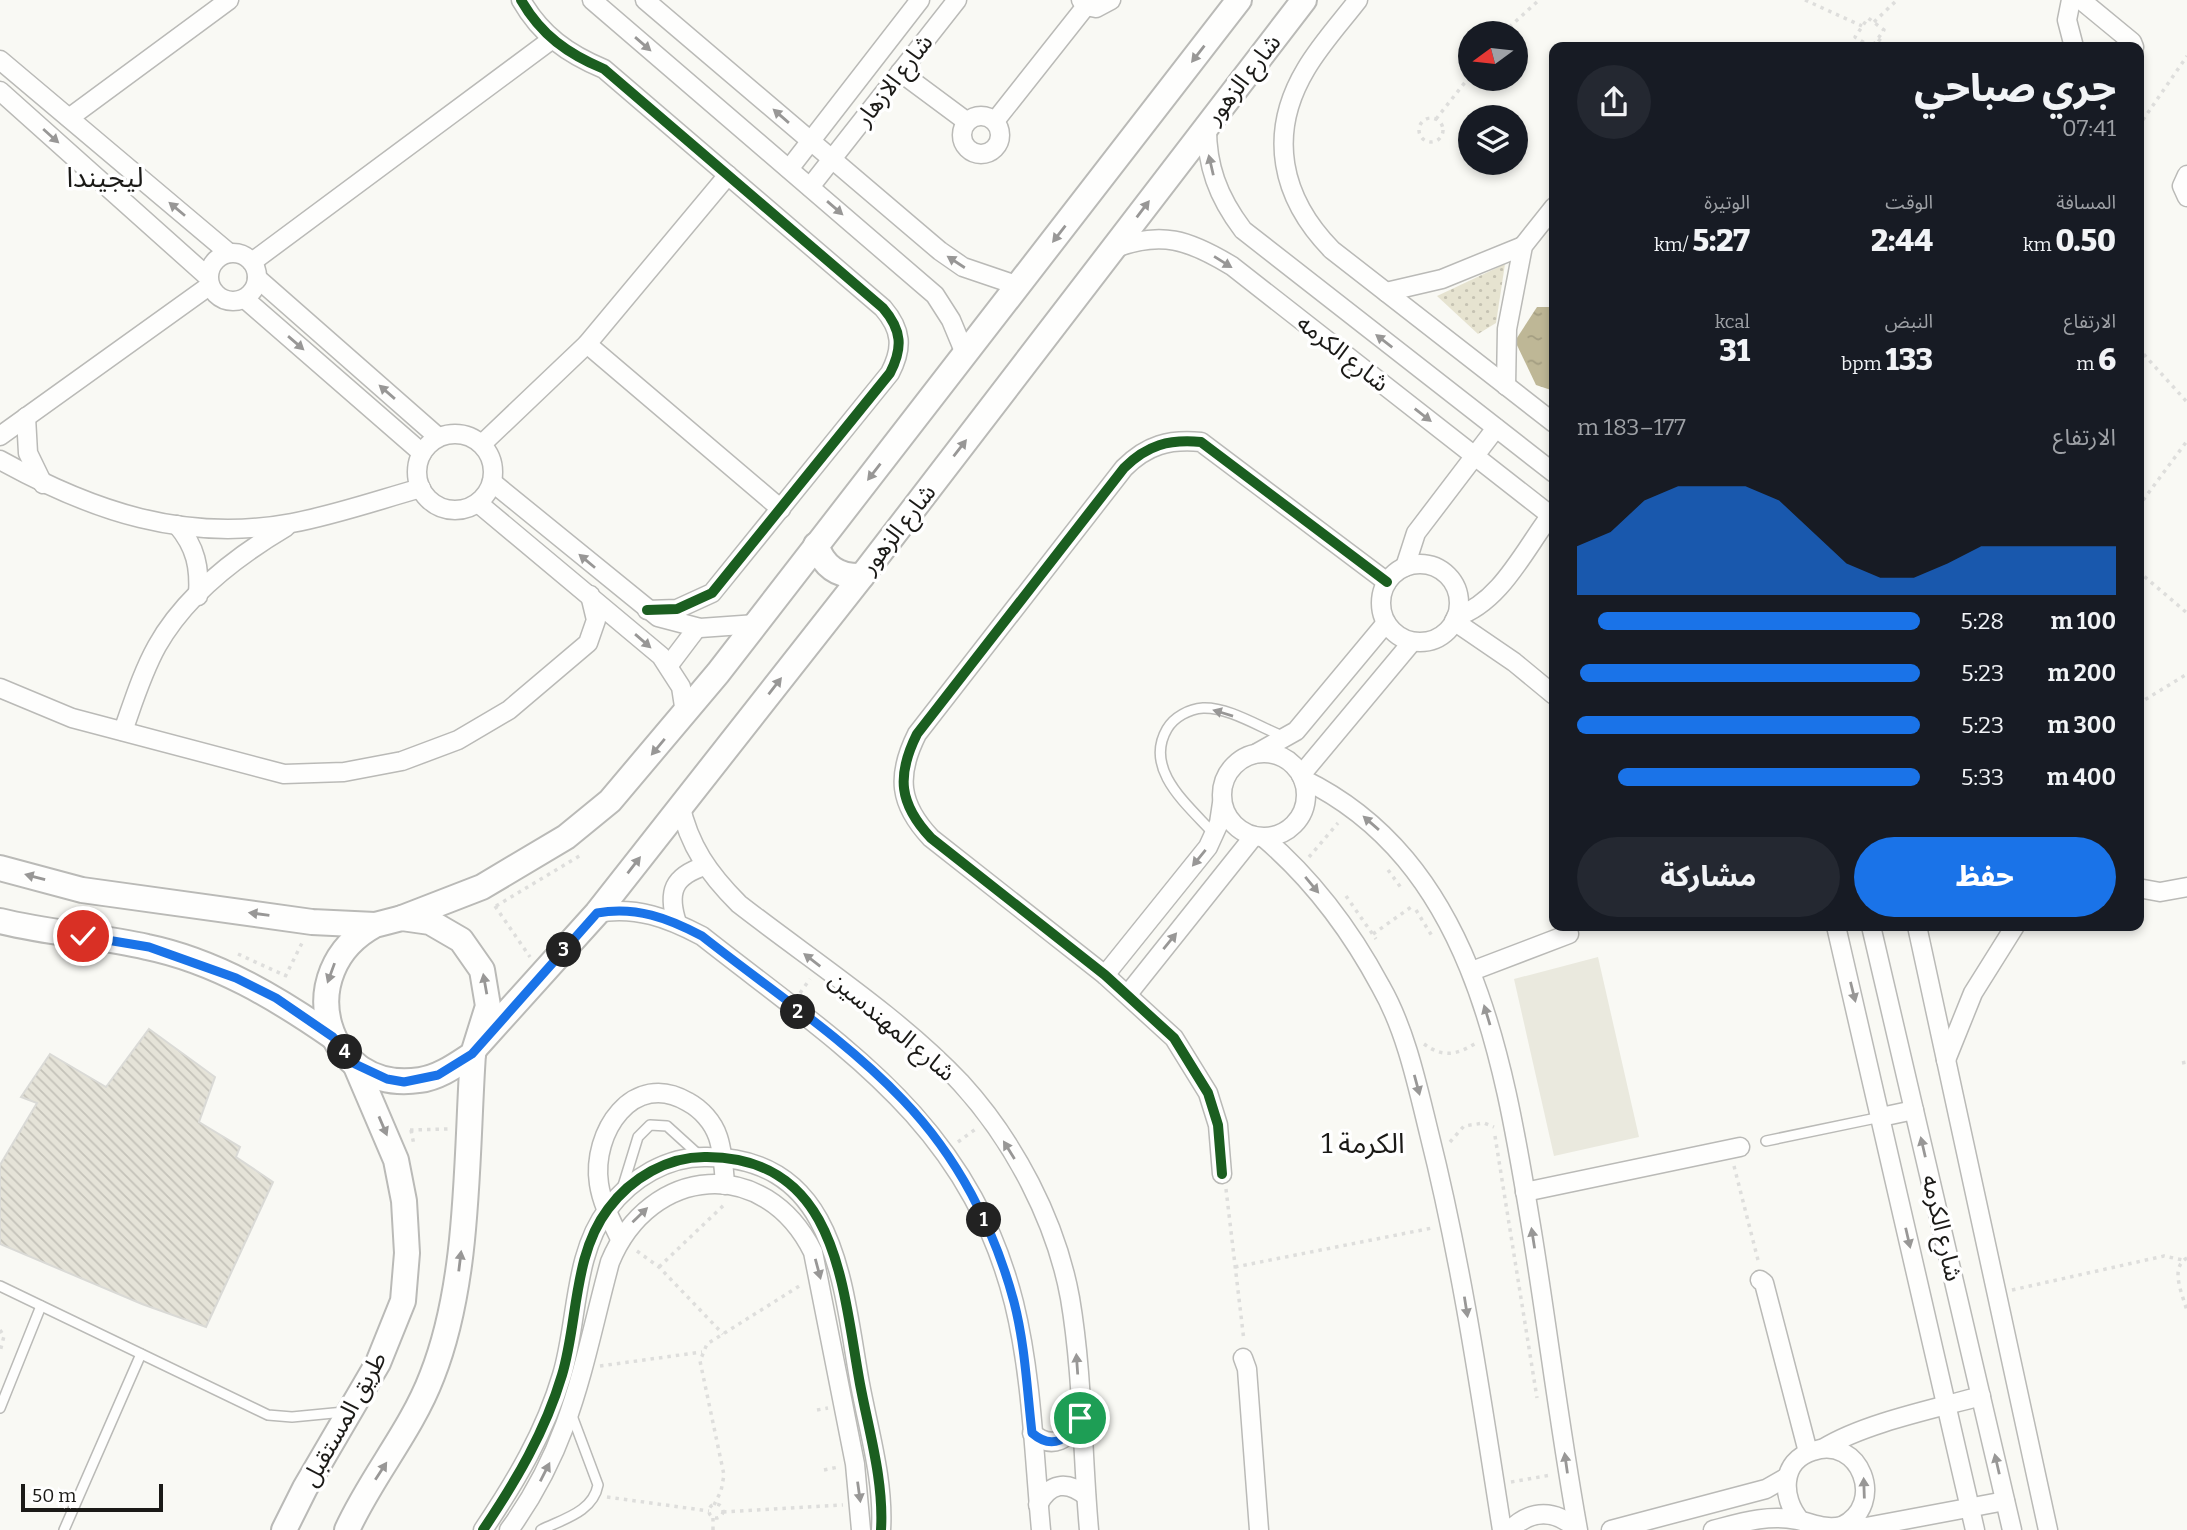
<!DOCTYPE html>
<html lang="ar">
<meta charset="utf-8">
<style>
:root{--surface:#171b24;--page:#242831;--text:#f1f3f6;--muted:#9ea1a6;--accent:#1a73e8}
body{margin:0;font-family:Bitter,"Noto Sans Arabic",serif;background:var(--page);color:var(--text);direction:rtl;height:100vh;display:flex;flex-direction:column;font-size:26px;white-space:nowrap}
*{box-sizing:border-box;margin:0}
p{font-size:23px;color:var(--muted)}
.icon{flex:none;width:38px;height:38px;fill:none;stroke:currentColor;stroke-width:2;stroke-linecap:round;stroke-linejoin:round}
.map{position:relative;flex:1;overflow:hidden;direction:ltr}
.sheet{position:absolute;left:1549px;top:42px;width:595px;height:889px;display:flex;flex-direction:column;background:var(--surface);border-radius:14px;box-shadow:0 4px 10px #0003;direction:rtl}
.sheet>*{flex:none}
.needle{width:46px;rotate:255deg}
.fabs{position:absolute;left:1458px;top:21px;display:grid;gap:14px}
.fabs a{display:grid;place-items:center;width:70px;height:70px;border-radius:50%;background:var(--surface);box-shadow:0 4px 10px #0003;font-size:35px}
.scale{position:absolute;left:21px;bottom:18px;width:142px;box-sizing:border-box;padding-left:7px;border:4px solid #1b1a17;border-top:0;font-size:19px;line-height:24px;white-space:nowrap;color:#1b1a17;-webkit-text-stroke:5px #fff;paint-order:stroke}
.pin{position:absolute;display:grid;place-items:center;width:60px;height:60px;color:#fff;margin:-30px;border:4px solid #fff;border-radius:50%;box-shadow:0 2px 7px #0007}
.km{position:absolute;width:35px;height:35px;margin:-18px;border-radius:50%;background:#222;color:#fff;font-size:19px;line-height:35px;text-align:center}
.round{display:grid;place-items:center;flex:none;width:74px;height:74px;border-radius:37px;background:var(--page)}
.headline{display:flex;align-items:center;justify-content:space-between;height:119px;padding:0 28px}
h1{font-size:38px;font-weight:800;line-height:52px}
.metrics{display:grid;grid-template-columns:repeat(3,1fr);gap:10px;height:119px;padding:7px 28px}
.metrics div{display:grid;align-content:center}
.metrics b{font-size:30px;font-weight:800}
.metrics small{font-size:19px;font-weight:400}
.metrics p{font-size:19px}
.chart{height:196px;padding:14px 28px}
.chart p{display:flex;justify-content:space-between}
.chart svg{width:100%;height:126px;margin-top:7px;fill:var(--accent);opacity:.7}
.primary-button{display:flex;gap:14px;margin-top:auto;padding:14px 28px}
.primary-button a{flex:1;height:80px;border-radius:42px;background:var(--accent);color:#fff;font-size:28px;font-weight:800;line-height:80px;text-align:center}
.primary-button a+a{background:var(--page);color:var(--text)}
ul{padding:0 28px;list-style:none;font-size:23px}
li{display:grid;grid-template-columns:112px 84px 1fr;align-items:center;height:52px}
li i{height:18px;border-radius:9px;background:var(--accent)}
.map>svg:first-child{display:block}
.built{fill:#eae9de}
.garden{fill:url(#garden-dots)}
.water{fill:url(#water-ripples)}
.building{fill:url(#building-back-hatch);stroke:#dadad6;stroke-width:2}
.lines{fill:none;stroke-linecap:round;stroke-linejoin:round}
.lane-casing{stroke:#babab7;stroke-width:12}
.street-casing{stroke:#babab7;stroke-width:21}
.secondary-casing{stroke:#babab7;stroke-width:28}
.path{stroke:#dededc;stroke-width:3.5;stroke-dasharray:3.5 5;stroke-linecap:butt}
.lane{stroke:#fefefd;stroke-width:9}
.street{stroke:#fefefd;stroke-width:18}
.secondary{stroke:#fefefd;stroke-width:24}
.cycleway-casing{stroke:#fff;stroke-width:15}
.cycleway{stroke:#1b5e20;stroke-width:10}
.oneway{fill:#989796}
.route-casing{stroke:#fff;stroke-width:14}
.route{stroke:#1a73e8;stroke-width:9}
.labels{text-anchor:middle;stroke-width:7;stroke-linejoin:round;paint-order:stroke}
.street-label{font-size:24px;fill:#1b1a17;stroke:#fff}
.quarter-label{font-size:28px;fill:#1b1a17;stroke:#fff}
</style>
<div class="map">
<svg width="2187" height="1530" viewBox="0 0 2187 1530">
<defs>
<pattern id="garden-dots" width="8" height="8" patternUnits="userSpaceOnUse" patternTransform="scale(1.75)"><rect width="8" height="8" fill="#e6e3d0"/><path d="M2 2h.1M6 6h.1" fill="none" stroke="#c5c2b2" stroke-width="1.8" stroke-linecap="round"/></pattern>
<pattern id="water-ripples" width="26" height="14" patternUnits="userSpaceOnUse" patternTransform="scale(1.75)"><rect width="26" height="14" fill="#beb796"/><path d="M2 4q2-2 4 0t4 0M15 11q2-2 4 0t4 0" fill="none" stroke="#a39d81"/></pattern>
<pattern id="building-back-hatch" width="6" height="6" patternUnits="userSpaceOnUse" patternTransform="scale(1.75)"><rect width="6" height="6" fill="#e5e3d8"/><path d="M-1 5l2 2M0 0l6 6M5-1l2 2" fill="none" stroke="#c4c2b9"/></pattern>
</defs>
<rect width="100%" height="100%" fill="#f9f9f4"/>
<polygon class="built" points="1598,957 1639,1137 1554,1156 1514,979"/>
<polygon class="garden" points="1505,264 1496,323 1478,334 1437,296"/>
<polygon class="water" points="1537,307 1554,307 1554,391 1536,385 1515,341"/>
<polygon class="building" points="149,1029 215,1077 199,1122 240,1147 236,1157 273,1182 206,1327 142,1304 0,1244 0,1165 37,1103 21,1097 50,1054 106,1087"/>
<g class="lines">
<g class="lane-casing">
<g id="lane">
<path d="M1214,834C1189,806 1143,770 1167,729C1174,717 1189,709 1203,708C1229,707 1261,728 1285,737"/>
<polyline points="1766,1141 1881,1117"/>
<polyline points="622,1189 638,1137 650,1125 667,1126 699,1155"/>
<polyline points="0,1286 268,1415 292,1417 344,1412"/>
<polyline points="0,1408 41,1306"/>
<polyline points="64,1530 141,1354"/>
<path d="M541,1530C563,1519 593,1512 598,1485L571,1413"/>
</g>
</g>
<g class="street-casing">
<g id="street">
<path d="M521,0C541,35 568,54 604,69L883,308C902,330 903,348 890,373L712,593L677,609L647,610"/>
<polyline points="592,0 935,295 951,320 966,356"/>
<polyline points="645,0 940,251 963,267 1019,286"/>
<polyline points="1081,0 1086,6 1096,8 1111,0"/>
<path d="M1358,0C1341,22 1320,45 1306,69C1267,134 1281,198 1332,250L1554,423"/>
<polyline points="2071,0 2067,20 2074,47"/>
<polyline points="2081,0 2132,42 2134,47"/>
<polyline points="0,60 229,253"/>
<polyline points="900,72 966,121"/>
<polyline points="0,91 208,277"/>
<circle cx="981" cy="135" r="19"/>
<polyline points="69,118 229,0"/>
<polyline points="995,121 1086,6"/>
<path d="M1207,124C1206,165 1218,197 1243,230L1554,473"/>
<polyline points="789,169 920,0"/>
<polyline points="2187,175 2182,186 2187,197"/>
<polyline points="810,187 957,0"/>
<path d="M1113,249C1161,230 1189,240 1232,266L1554,518"/>
<circle cx="233" cy="277" r="24"/>
<polyline points="252,262 551,40"/>
<polyline points="257,278 438,437"/>
<polyline points="1386,292 1442,279 1523,246"/>
<polyline points="245,299 422,453"/>
<polyline points="587,344 781,509"/>
<polyline points="1506,386 1507,329 1523,246 1554,207"/>
<polyline points="26,417 28,453 43,484"/>
<circle cx="455" cy="472" r="38"/>
<polyline points="0,436 209,286"/>
<polyline points="482,444 587,344 728,175"/>
<path d="M0,460C92,511 185,543 292,523C335,515 378,500 421,488"/>
<polyline points="492,482 658,617 700,628 756,624"/>
<polyline points="478,503 661,656 681,687 685,713"/>
<path d="M177,525C196,547 200,568 198,596"/>
<circle cx="1420" cy="603" r="39"/>
<polyline points="1405,567 1416,533 1496,428"/>
<path d="M1456,617C1502,602 1526,546 1554,511"/>
<polyline points="1454,621 1514,662 1554,695"/>
<polyline points="669,665 697,628"/>
<polyline points="0,688 72,718 284,774 344,772 402,761 458,740 509,710 588,643 596,620 590,595"/>
<path d="M123,731C133,703 142,673 157,646C185,596 237,556 286,527"/>
<polyline points="1257,753 1296,731 1386,623"/>
<circle cx="1264" cy="795" r="42"/>
<polyline points="1301,775 1412,642"/>
<path d="M1303,779C1474,862 1504,1063 1532,1232C1548,1331 1560,1431 1578,1530"/>
<path d="M680,804C689,846 709,874 739,904C811,960 899,1017 961,1083C1014,1141 1056,1221 1070,1298C1083,1374 1082,1453 1089,1530"/>
<path d="M1264,838C1312,879 1351,931 1381,987C1406,1031 1417,1084 1429,1133C1462,1264 1481,1397 1502,1530"/>
<polyline points="2138,888 2160,892 2187,887"/>
<path d="M597,913C636,906 668,918 702,936C840,1045 968,1121 1014,1303C1032,1376 1034,1456 1041,1530"/>
<path d="M677,923C667,892 673,876 705,866"/>
<polyline points="1836,926 1975,1530"/>
<polyline points="1871,926 2012,1530"/>
<polyline points="1917,926 2048,1530"/>
<polyline points="1472,971 1569,934"/>
<polyline points="1105,975 1208,847 1219,823 1222,803"/>
<polyline points="1128,994 1254,836"/>
<polyline points="1946,1060 1973,993 2015,926"/>
<polyline points="1881,1117 1914,1110"/>
<path d="M1222,1174L1218,1125L1208,1093L1174,1038L1105,975L931,838C899,804 896,776 917,734L1124,468C1147,445 1169,439 1201,442L1387,582"/>
<polyline points="1525,1192 1740,1147"/>
<path d="M620,1239C612,1222 602,1204 599,1184C591,1133 633,1069 688,1102C701,1109 713,1122 718,1137C723,1152 724,1169 725,1185"/>
<polyline points="1760,1280 1764,1283 1808,1452"/>
<polyline points="1243,1358 1247,1369 1259,1530"/>
<path d="M1032,1433C1053,1451 1069,1439 1080,1418"/>
<path d="M1824,1448C1865,1423 1934,1409 1981,1396"/>
<path d="M1038,1505C1049,1483 1067,1480 1086,1496"/>
<polyline points="1842,1526 1866,1527 2005,1501"/>
<path d="M483,1530C516,1481 545,1432 562,1375C578,1322 573,1255 608,1209C631,1178 668,1156 707,1157C838,1158 842,1286 860,1384C869,1432 884,1481 881,1530"/>
<path d="M509,1530C573,1442 583,1362 610,1262C650,1165 765,1155 813,1252L855,1464L861,1530"/>
<path d="M1510,1530C1531,1509 1556,1509 1577,1530"/>
<polyline points="1611,1530 1766,1489 1787,1477"/>
<path d="M1713,1530C1740,1523 1768,1514 1797,1520C1813,1523 1824,1530 1842,1526C1887,1504 1860,1435 1813,1451C1780,1461 1781,1498 1800,1520"/>
</g>
</g>
<g class="secondary-casing">
<g id="secondary">
<path d="M816,545C824,567 838,577 862,576"/>
<path d="M0,868L82,890L312,922L375,925L402,918L430,922L461,940L482,970L488,1006L473,1054C456,1065 440,1077 420,1080C325,1095 289,971 375,925"/>
<polyline points="402,918 482,887 566,837 610,801 718,673 1239,0"/>
<path d="M0,921C48,933 99,936 147,947C215,961 277,998 333,1037"/>
<polyline points="477,1046 597,913 862,576 1304,0"/>
<polyline points="284,1530 305,1488 378,1363 403,1301 407,1253 404,1201 396,1160 355,1064"/>
<path d="M347,1530C371,1477 411,1431 432,1376C470,1280 466,1157 473,1054"/>
</g>
</g>
<g class="path">
<polyline points="1805,0 1862,26"/>
<polyline points="1874,22 1897,0"/>
<polyline points="1503,33 1539,0"/>
<polyline points="1878,39 1889,47"/>
<polyline points="1871,47 1855,37 1868,18 1884,30 1872,47"/>
<circle cx="1431" cy="130" r="12"/>
<polyline points="1436,119 1470,76"/>
<polyline points="2138,127 2187,56"/>
<polyline points="2138,348 2187,402"/>
<polyline points="2138,507 2187,441"/>
<polyline points="2138,571 2187,613"/>
<polyline points="2138,704 2187,674"/>
<polyline points="1309,857 1338,823"/>
<polyline points="1388,870 1402,889"/>
<polyline points="1346,896 1376,939"/>
<polyline points="495,906 530,957"/>
<polyline points="496,906 581,855"/>
<polyline points="1416,910 1432,936"/>
<polyline points="1373,934 1414,905"/>
<polyline points="238,954 286,976"/>
<polyline points="285,977 302,943"/>
<polyline points="800,993 810,979"/>
<path d="M1424,1044C1443,1058 1457,1055 1476,1043"/>
<polyline points="2182,1063 2187,1062"/>
<polyline points="410,1130 448,1129"/>
<polyline points="411,1130 414,1145"/>
<polyline points="1495,1136 1537,1398"/>
<polyline points="958,1142 977,1128"/>
<polyline points="1450,1142 1464,1126 1484,1123 1494,1127"/>
<polyline points="1734,1166 1759,1264"/>
<polyline points="1226,1189 1244,1341"/>
<polyline points="637,1251 659,1267 723,1334"/>
<path d="M2187,1258C2169,1268 2183,1295 2187,1311"/>
<polyline points="659,1267 726,1203"/>
<polyline points="1235,1267 1432,1228"/>
<polyline points="2012,1290 2164,1256 2183,1260"/>
<polyline points="0,1330 4,1336 0,1352"/>
<polyline points="600,1366 702,1352"/>
<polyline points="817,1410 828,1408"/>
<polyline points="824,1470 839,1467"/>
<polyline points="1511,1482 1551,1475"/>
<polyline points="607,1497 709,1511"/>
<circle cx="716" cy="1511" r="7"/>
<polyline points="714,1505 721,1491 724,1475 700,1361 707,1344 801,1285"/>
<polyline points="723,1512 843,1505"/>
<polyline points="713,1530 713,1518"/>
</g>
<use href="#lane" class="lane"/>
<use href="#street" class="street"/>
<use href="#secondary" class="secondary"/>
<g class="cycleway-casing">
<g id="cycleway">
<path d="M521,0C541,35 568,54 604,69L883,308C902,330 903,348 890,373L712,593L677,609L647,610"/>
<path d="M1222,1174L1218,1125L1208,1093L1174,1038L1105,975L931,838C899,804 896,776 917,734L1124,468C1147,445 1169,439 1201,442L1387,582"/>
<path d="M483,1530C516,1481 545,1432 562,1375C578,1322 573,1255 608,1209C631,1178 668,1156 707,1157C838,1158 842,1286 860,1384C869,1432 884,1481 881,1530"/>
</g>
</g>
<use href="#cycleway" class="cycleway"/>
</g>
<defs><path id="oneway-solid" d="M-6-.8H1V-3.2L6.5 0L1 3.2V.8H-6Z" transform="scale(1.75)"/></defs>
<g class="oneway">
<use href="#oneway-solid" transform="translate(643 44) rotate(41)"/>
<use href="#oneway-solid" transform="translate(1198 54) rotate(128)"/>
<use href="#oneway-solid" transform="translate(781 116) rotate(-139)"/>
<use href="#oneway-solid" transform="translate(51 136) rotate(42)"/>
<use href="#oneway-solid" transform="translate(1211 165) rotate(-103)"/>
<use href="#oneway-solid" transform="translate(835 208) rotate(41)"/>
<use href="#oneway-solid" transform="translate(177 209) rotate(-140)"/>
<use href="#oneway-solid" transform="translate(1143 209) rotate(-53)"/>
<use href="#oneway-solid" transform="translate(1059 234) rotate(128)"/>
<use href="#oneway-solid" transform="translate(956 262) rotate(-147)"/>
<use href="#oneway-solid" transform="translate(1223 262) rotate(32)"/>
<use href="#oneway-solid" transform="translate(1384 341) rotate(-142)"/>
<use href="#oneway-solid" transform="translate(296 343) rotate(41)"/>
<use href="#oneway-solid" transform="translate(387 392) rotate(-139)"/>
<use href="#oneway-solid" transform="translate(1423 415) rotate(38)"/>
<use href="#oneway-solid" transform="translate(960 448) rotate(-52)"/>
<use href="#oneway-solid" transform="translate(874 472) rotate(128)"/>
<use href="#oneway-solid" transform="translate(587 561) rotate(-140)"/>
<use href="#oneway-solid" transform="translate(643 641) rotate(41)"/>
<use href="#oneway-solid" transform="translate(775 686) rotate(-52)"/>
<use href="#oneway-solid" transform="translate(1223 713) rotate(-163)"/>
<use href="#oneway-solid" transform="translate(658 747) rotate(130)"/>
<use href="#oneway-solid" transform="translate(1371 823) rotate(-139)"/>
<use href="#oneway-solid" transform="translate(1199 858) rotate(129)"/>
<use href="#oneway-solid" transform="translate(634 865) rotate(-52)"/>
<use href="#oneway-solid" transform="translate(35 877) rotate(-165)"/>
<use href="#oneway-solid" transform="translate(1312 885) rotate(50)"/>
<use href="#oneway-solid" transform="translate(259 914) rotate(-172)"/>
<use href="#oneway-solid" transform="translate(1170 941) rotate(-51)"/>
<use href="#oneway-solid" transform="translate(812 960) rotate(-142)"/>
<use href="#oneway-solid" transform="translate(331 973) rotate(110)"/>
<use href="#oneway-solid" transform="translate(485 984) rotate(-100)"/>
<use href="#oneway-solid" transform="translate(1853 992) rotate(76)"/>
<use href="#oneway-solid" transform="translate(1487 1015) rotate(-107)"/>
<use href="#oneway-solid" transform="translate(1417 1085) rotate(75)"/>
<use href="#oneway-solid" transform="translate(383 1126) rotate(67)"/>
<use href="#oneway-solid" transform="translate(1923 1147) rotate(-103)"/>
<use href="#oneway-solid" transform="translate(1009 1150) rotate(-122)"/>
<use href="#oneway-solid" transform="translate(640 1215) rotate(-44)"/>
<use href="#oneway-solid" transform="translate(1533 1238) rotate(-99)"/>
<use href="#oneway-solid" transform="translate(1908 1238) rotate(77)"/>
<use href="#oneway-solid" transform="translate(460 1261) rotate(-83)"/>
<use href="#oneway-solid" transform="translate(818 1269) rotate(75)"/>
<use href="#oneway-solid" transform="translate(1466 1307) rotate(81)"/>
<use href="#oneway-solid" transform="translate(1077 1364) rotate(-94)"/>
<use href="#oneway-solid" transform="translate(1566 1463) rotate(-98)"/>
<use href="#oneway-solid" transform="translate(1997 1464) rotate(-103)"/>
<use href="#oneway-solid" transform="translate(381 1471) rotate(-57)"/>
<use href="#oneway-solid" transform="translate(545 1472) rotate(-63)"/>
<use href="#oneway-solid" transform="translate(1864 1488) rotate(-92)"/>
<use href="#oneway-solid" transform="translate(859 1492) rotate(82)"/>
</g>
<g class="lines">
<g class="route-casing">
<path id="route" d="M83,936L149,947L236,978L276,998L333,1037L355,1064L387,1079L404,1082L438,1075L472,1054L597,913C636,906 668,918 702,936C769,989 844,1038 903,1100C957,1156 994,1227 1014,1302C1025,1344 1027,1390 1032,1433C1053,1451 1069,1439 1080,1418"/>
</g>
<use href="#route" class="route"/>
</g>
<g class="labels">
<g class="street-label">
<text transform="translate(1243 79) rotate(-52)" y="8">شارع الزهور</text>
<text transform="translate(894 80) rotate(-52)" y="8">شارع الازهار</text>
<text transform="translate(1343 353) rotate(38)" y="8">شارع الكرمه</text>
<text transform="translate(898 529) rotate(-52)" y="8">شارع الزهور</text>
<text transform="translate(892 1026) rotate(40)" y="8">شارع المهندسين</text>
<text transform="translate(1942 1228) rotate(77)" y="8">شارع الكرمه</text>
<text transform="translate(344 1419) rotate(-61)" y="8">طريق المستقبل</text>
</g>
<g class="quarter-label">
<text x="105" y="187">ليجيندا</text>
<text x="1363" y="1153">الكرمة 1</text>
</g>
</g>
</svg>
<div class="fabs">
<a><svg class="needle" viewBox="-14 -14 28 28"><path d="M0-13l5 13h-10z" fill="#e53935"/><path d="M0 13l5-13h-10z" fill="#9ea1a6"/></svg></a>
<a><svg class="icon" aria-label="layers" viewBox="0 0 24 24"><path d="M12 4l9 5-9 5-9-5zM3 14l9 5 9-5"/></svg></a>
</div>
<div class="scale">50 m</div>
<div class="pin" style="left:1080px;top:1418px;background:#1e9e55"><svg class="icon" aria-label="arrive" viewBox="0 0 24 24"><path d="M6 21V4h12l-3 4 3 4H6"/></svg></div>
<div class="pin" style="left:83px;top:936px;background:#d93025"><svg class="icon" aria-label="check" viewBox="0 0 24 24"><path d="M5 12l5 5 9-10"/></svg></div>
<b class="km" style="left:984px;top:1220px">1</b>
<b class="km" style="left:798px;top:1012px">2</b>
<b class="km" style="left:564px;top:950px">3</b>
<b class="km" style="left:345px;top:1052px">4</b>
<section class="sheet">
<div class="headline"><div><h1>جري صباحي</h1><p>07:41</p></div><a class="round"><svg class="icon" aria-label="share" viewBox="0 0 24 24"><path d="M12 15V3M7 8l5-5 5 5M5 13v7h14v-7"/></svg></a></div>
<div class="metrics">
<div><p>المسافة</p><b>0.50<small> km</small></b></div>
<div><p>الوقت</p><b>2:44</b></div>
<div><p>الوتيرة</p><b>5:27<small> /km</small></b></div>
</div>
<div class="metrics">
<div><p>الارتفاع</p><b>6<small> m</small></b></div>
<div><p>النبض</p><b>133<small> bpm</small></b></div>
<div><p>kcal</p><b>31</b></div>
</div>
<div class="chart"><p><span>الارتفاع</span>177–183 m</p>
<svg viewBox="0 0 160 44" preserveAspectRatio="none"><path d="M0 44V27L10 22L20 11L30 6L40 6L50 6L60 11L70 22L80 33L90 38L100 38L110 33L120 27L130 27L140 27L150 27L160 27V44z"/></svg>
</div>
<ul>
<li><b>100 m</b>5:28<i style="width:94%"></i></li>
<li><b>200 m</b>5:23<i style="width:99%"></i></li>
<li><b>300 m</b>5:23<i style="width:100%"></i></li>
<li><b>400 m</b>5:33<i style="width:88%"></i></li>
</ul>
<div class="primary-button"><a>حفظ</a><a>مشاركة</a></div>
</section>
</div>
